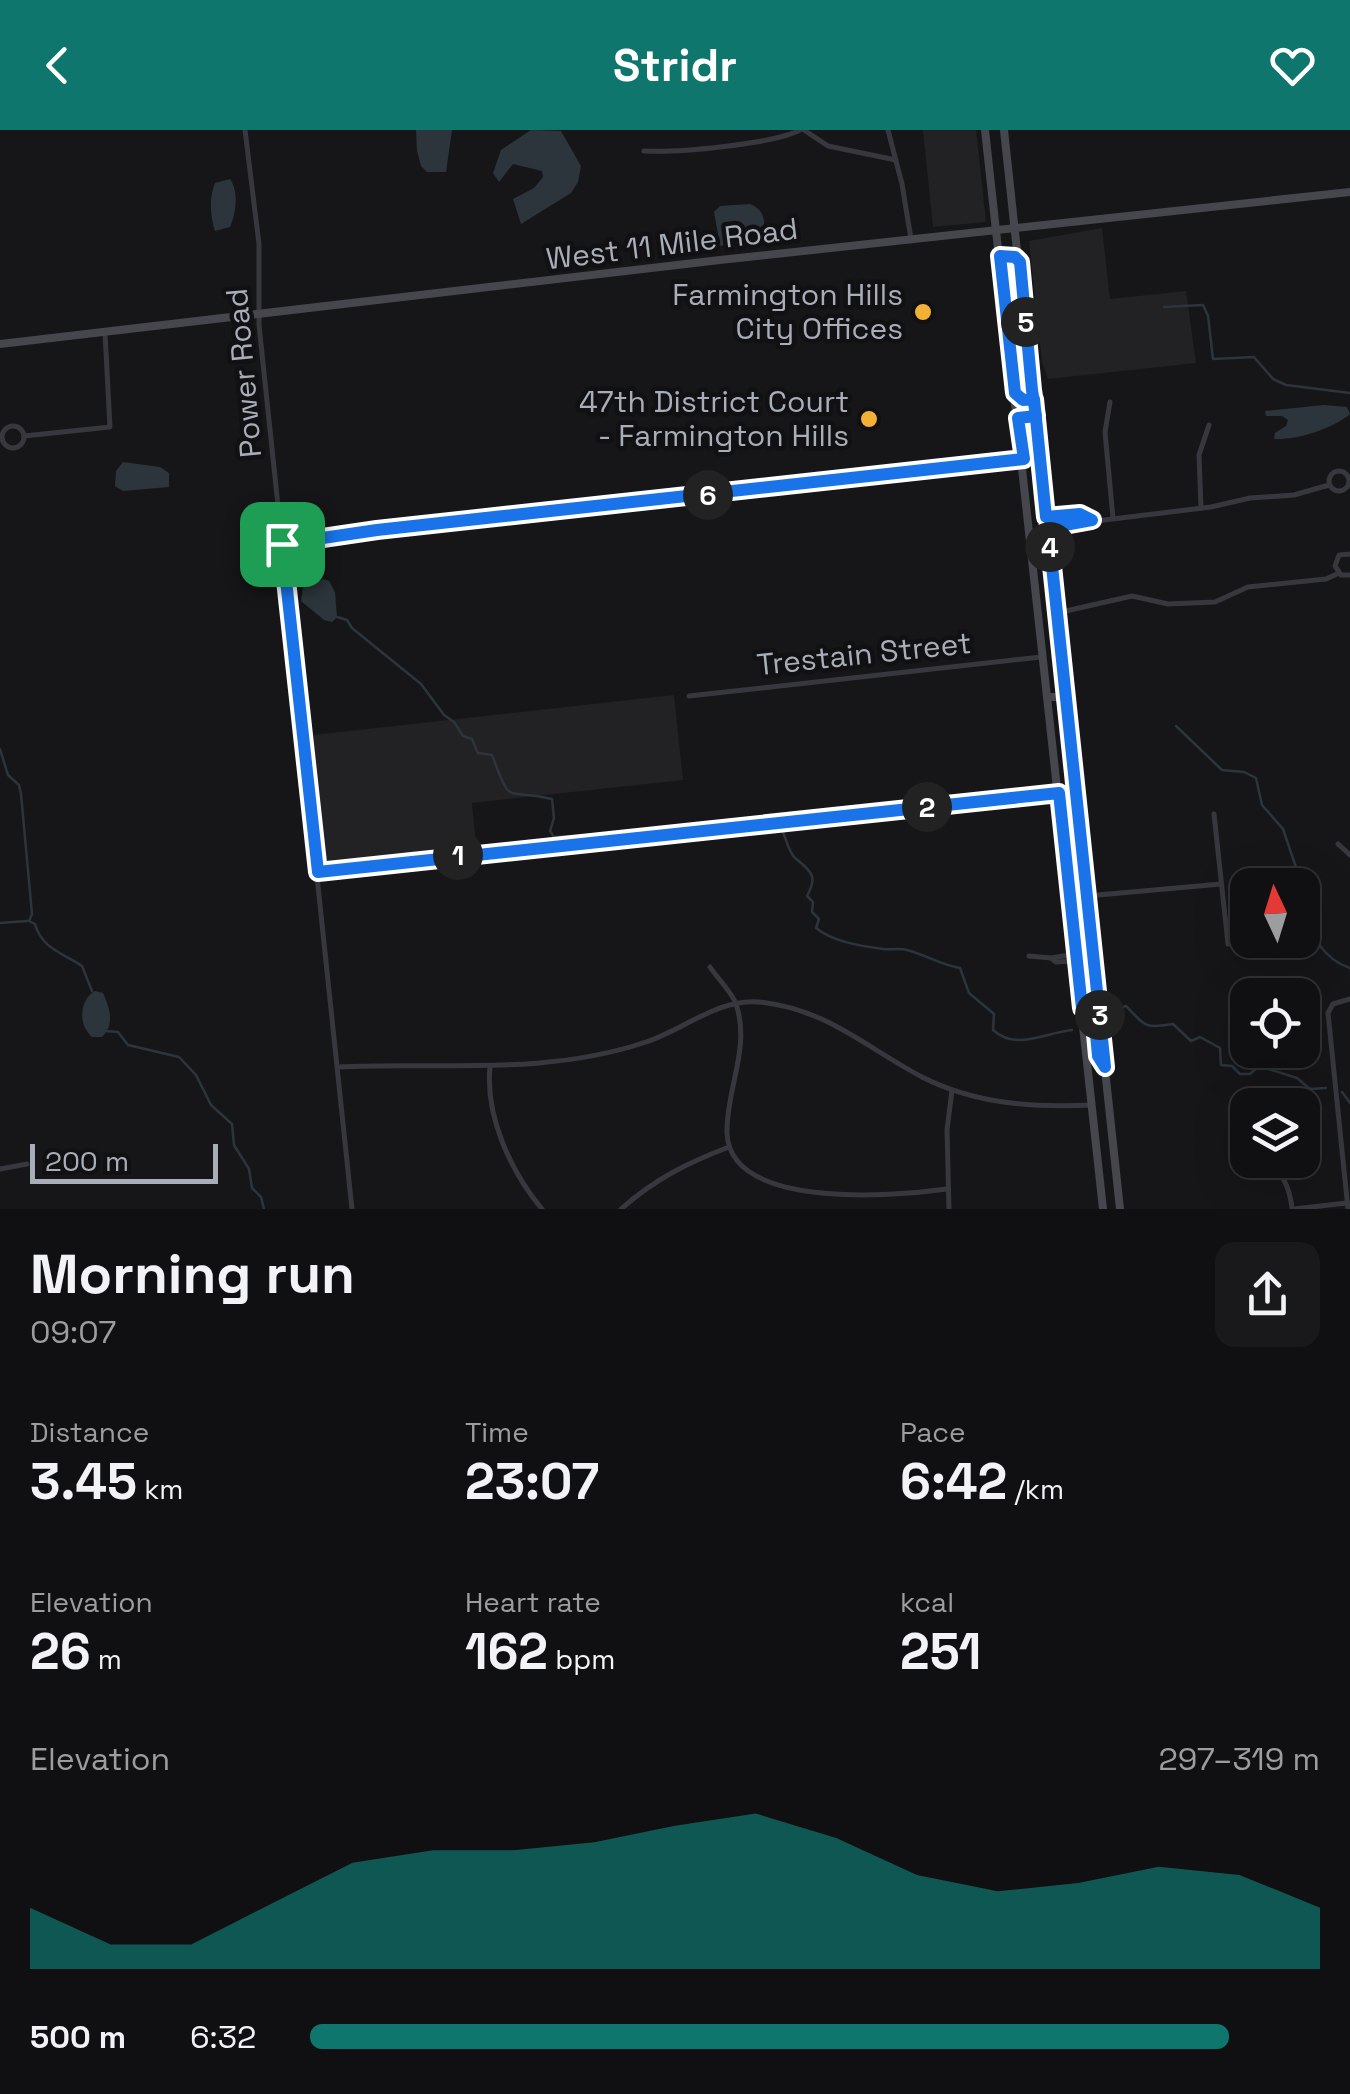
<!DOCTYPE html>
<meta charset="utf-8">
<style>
:root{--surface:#101012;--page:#19191b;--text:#f1f3f6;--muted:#9c9d9f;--line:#303032;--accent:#0f766e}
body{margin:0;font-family:"Space Grotesk",sans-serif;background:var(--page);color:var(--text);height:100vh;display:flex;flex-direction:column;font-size:38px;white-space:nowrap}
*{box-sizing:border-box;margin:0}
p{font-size:32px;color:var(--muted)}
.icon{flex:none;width:55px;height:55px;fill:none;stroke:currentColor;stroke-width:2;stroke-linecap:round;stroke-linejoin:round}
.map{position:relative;height:1079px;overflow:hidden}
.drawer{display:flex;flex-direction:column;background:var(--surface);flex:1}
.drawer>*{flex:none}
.needle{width:65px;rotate:356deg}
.fabs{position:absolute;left:1230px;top:738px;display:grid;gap:20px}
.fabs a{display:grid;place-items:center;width:90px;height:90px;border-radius:20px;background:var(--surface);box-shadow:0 10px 40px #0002,0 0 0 2px var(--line);font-size:50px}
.scale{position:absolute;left:30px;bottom:25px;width:188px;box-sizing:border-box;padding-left:10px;border:5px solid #a8adb8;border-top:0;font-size:28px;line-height:35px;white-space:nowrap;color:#a8adb8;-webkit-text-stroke:8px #111113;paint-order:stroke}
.pin{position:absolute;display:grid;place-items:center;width:85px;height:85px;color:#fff;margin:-42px;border-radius:20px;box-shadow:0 5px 15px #0006}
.km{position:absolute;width:50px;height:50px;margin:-25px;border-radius:50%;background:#222;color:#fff;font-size:28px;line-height:50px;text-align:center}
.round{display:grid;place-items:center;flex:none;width:105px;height:105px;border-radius:20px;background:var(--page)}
.summary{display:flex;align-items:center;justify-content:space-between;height:170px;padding:0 30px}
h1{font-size:55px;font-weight:600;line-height:75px}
.figures{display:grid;grid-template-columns:repeat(3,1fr);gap:15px;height:170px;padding:10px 30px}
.figures div{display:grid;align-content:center}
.figures b{font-size:50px;font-weight:600}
.figures small{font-size:28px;font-weight:400}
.figures p{font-size:28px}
.chart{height:280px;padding:20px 30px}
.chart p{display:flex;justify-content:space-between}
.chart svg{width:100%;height:180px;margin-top:10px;fill:var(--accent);opacity:.7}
ul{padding:0 30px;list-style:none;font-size:32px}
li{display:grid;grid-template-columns:160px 120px 1fr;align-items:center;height:75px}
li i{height:25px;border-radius:12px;background:var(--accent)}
header{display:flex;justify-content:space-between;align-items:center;height:130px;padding:0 30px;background:var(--accent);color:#fff;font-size:45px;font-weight:600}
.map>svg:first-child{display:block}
.built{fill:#222225}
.water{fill:#2c353c}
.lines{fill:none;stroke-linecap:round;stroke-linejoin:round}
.stream{stroke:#2c353c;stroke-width:2.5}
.street{stroke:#37383d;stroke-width:5}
.secondary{stroke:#45474d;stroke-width:8}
.route-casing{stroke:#fff;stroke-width:20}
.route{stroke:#1a73e8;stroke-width:12}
.poi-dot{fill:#f2b134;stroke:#111113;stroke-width:4}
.labels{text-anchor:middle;stroke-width:9;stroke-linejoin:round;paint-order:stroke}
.street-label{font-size:30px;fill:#a8adb8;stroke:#111113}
.poi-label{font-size:30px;fill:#a8adb8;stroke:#111113;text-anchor:end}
</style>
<header><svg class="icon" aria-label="back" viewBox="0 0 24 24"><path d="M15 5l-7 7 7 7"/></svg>Stridr<svg class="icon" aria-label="heart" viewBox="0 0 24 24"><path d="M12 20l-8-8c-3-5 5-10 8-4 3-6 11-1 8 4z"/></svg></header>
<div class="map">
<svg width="1350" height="1079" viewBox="0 0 1350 1079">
<rect width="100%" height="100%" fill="#161618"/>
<g class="built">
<polygon points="923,0 976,0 986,92 933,97"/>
<polygon points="1102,98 1110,169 1186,161 1196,233 1048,249 1042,232 1029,111"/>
<polygon points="674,565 683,650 472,673 476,716 327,732 313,605"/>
</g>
<g class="water">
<polygon points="416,0 452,0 446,42 427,42 421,36 417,21"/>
<polygon points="531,0 561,1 581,36 578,52 571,63 521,94 513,69 534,58 543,47 542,41 513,34 499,52 493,43 501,20"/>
<path d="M230,49C239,62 236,83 230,97L215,101C210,86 209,67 215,53Z"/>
<path d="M750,74C763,79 766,89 763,102L734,108L722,116L716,114L718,104L714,82L720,76Z"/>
<path d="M1324,275L1347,277L1350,284C1332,299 1297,310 1274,309L1275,303L1286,296L1288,290L1282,286H1266L1265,281Z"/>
<polygon points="123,332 160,337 169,343 169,357 123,361 115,356 116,341"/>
<polygon points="324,449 329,451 335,462 337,487 332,492 324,490 301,471 303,456"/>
<path d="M95,861L103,863C110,879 115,894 102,907H92C78,895 79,870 95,861Z"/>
</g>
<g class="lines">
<g class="stream">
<polyline points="1164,177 1203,175 1208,186 1213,229 1254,227 1273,249 1286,255 1350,263"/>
<path d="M337,487L347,490L352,498L421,554L444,585L454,592L463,606L472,609L478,623L492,625C512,679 505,657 552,669L554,688L550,701L554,707L607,704"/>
<polyline points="1176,596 1222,640 1244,642 1256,648 1262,675 1283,699 1302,755"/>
<path d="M0,619L8,645L19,655L21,664L32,784L29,791L35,794C42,819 63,823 82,836L92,861"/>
<polyline points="741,690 777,688"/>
<polyline points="699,694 735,691"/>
<polyline points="664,698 692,695"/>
<path d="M781,698C786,707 788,721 795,728C812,742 818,746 807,766L813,772L812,782L819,789L816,798C833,812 861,816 883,819C891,820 899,818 907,820C926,825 941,835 960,838L969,863L994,884L993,900C1016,921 1044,903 1072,900"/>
<polyline points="632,701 659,698"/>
<polyline points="615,703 624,702"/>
<path d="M1302,777C1308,802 1324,830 1350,838"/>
<polyline points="0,793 27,791"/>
<path d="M1110,898L1115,895V879L1126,876C1146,896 1143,899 1173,894L1191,911L1200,907L1220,918L1221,935L1232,936L1240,944H1250L1259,936L1297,948L1310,959L1326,958"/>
<polyline points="105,901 118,902 128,915 179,927 196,945 211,975 232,994 234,1015 249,1039 252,1058 261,1067 264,1079"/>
<polyline points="1342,962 1350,973"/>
</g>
<g class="street">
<polyline points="245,0 259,114 259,195 352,1079"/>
<polyline points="804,0 828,16 896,30"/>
<polyline points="888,0 902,54 911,109"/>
<path d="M644,21C676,23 774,14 800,0"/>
<polyline points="1110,272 1105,302 1113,388"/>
<circle cx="13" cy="307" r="11"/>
<polyline points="24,306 110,297 105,203"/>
<circle cx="1339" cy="351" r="10"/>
<polyline points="1201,378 1199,325 1209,295"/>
<polyline points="1046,387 1080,384 1089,388"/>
<polyline points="1047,397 1211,377 1250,368 1294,365 1329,355"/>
<polyline points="282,414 377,401 1021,330"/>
<polyline points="1350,424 1339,425 1335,436 1341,445 1350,445"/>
<polyline points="1057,483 1132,466 1168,474 1215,472 1248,457 1326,449 1339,443"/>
<polyline points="689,566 1041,527"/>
<polyline points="1214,684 1228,814"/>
<polyline points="1338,714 1350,725"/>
<polyline points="318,742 1056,664"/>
<polyline points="1087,766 1221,754"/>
<polyline points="1029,826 1051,828 1056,832 1077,831"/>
<polyline points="1051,828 1076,824"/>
<path d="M710,837C717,848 732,862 736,874C751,918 726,959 727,1003C730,1079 890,1067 947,1059"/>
<path d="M338,937C442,932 545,946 646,912C683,900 719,868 759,872C827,879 865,917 922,947C975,974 1034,978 1092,975"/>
<path d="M490,937C485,986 511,1042 542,1079"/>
<path d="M1264,1030C1283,1040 1290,1058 1292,1079"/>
<polyline points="0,1039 27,1034"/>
<path d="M621,1079C655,1049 687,1033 729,1017"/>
<polyline points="949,1079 947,1000 952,960"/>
<polyline points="1294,1079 1347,1073"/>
<polyline points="1348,1079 1328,883 1333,874 1350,869"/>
</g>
<g class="secondary">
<polyline points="985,0 1103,1079"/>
<polyline points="1004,0 1120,1079"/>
<polyline points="0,214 720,130 1350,62"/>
<polyline points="1038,360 1043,391"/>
<polyline points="1049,567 1057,567 1061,571 1068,630"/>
<polyline points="1082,878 1088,878 1094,882 1099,926 1103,933"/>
</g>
</g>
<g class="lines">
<g class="route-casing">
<polyline id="route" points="282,414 318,742 1059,663 1082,878 1088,878 1094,882 1098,926 1105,937 1048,398 1092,390 1080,384 1046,387 1034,269 1023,270 1015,263 1000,126 1015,127 1020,132 1032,260 1036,286 1018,288 1024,329 377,400 282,414"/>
</g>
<use href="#route" class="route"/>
</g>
<g class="poi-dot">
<circle cx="923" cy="182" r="10"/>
<circle cx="869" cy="289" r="10"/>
</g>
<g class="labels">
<g class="street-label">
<text transform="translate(672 114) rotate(-7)" y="10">West 11 Mile Road</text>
<text transform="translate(244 243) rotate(-95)" y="10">Power Road</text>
<text transform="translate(864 524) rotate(-6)" y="10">Trestain Street</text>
</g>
<g class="poi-label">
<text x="903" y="175">Farmington Hills<tspan x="903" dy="34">City Offices</tspan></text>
<text x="849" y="282">47th District Court<tspan x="849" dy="34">- Farmington Hills</tspan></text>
</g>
</g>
</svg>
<div class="fabs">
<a><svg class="needle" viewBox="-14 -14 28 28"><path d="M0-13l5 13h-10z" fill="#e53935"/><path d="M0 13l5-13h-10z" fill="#9c9d9f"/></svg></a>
<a><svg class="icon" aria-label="locate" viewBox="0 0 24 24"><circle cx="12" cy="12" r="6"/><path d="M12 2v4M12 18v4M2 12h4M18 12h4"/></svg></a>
<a><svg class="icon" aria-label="layers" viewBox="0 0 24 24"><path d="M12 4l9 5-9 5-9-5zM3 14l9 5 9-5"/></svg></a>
</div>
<div class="scale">200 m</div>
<div class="pin" style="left:282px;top:414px;background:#1e9e55"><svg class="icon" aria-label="arrive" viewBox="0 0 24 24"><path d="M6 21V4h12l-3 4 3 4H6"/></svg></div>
<b class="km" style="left:458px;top:725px">1</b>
<b class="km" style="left:927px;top:677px">2</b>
<b class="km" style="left:1100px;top:885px">3</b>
<b class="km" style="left:1050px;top:417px">4</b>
<b class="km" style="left:1026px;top:192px">5</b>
<b class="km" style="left:708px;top:365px">6</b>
</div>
<section class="drawer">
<div class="summary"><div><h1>Morning run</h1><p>09:07</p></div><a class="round"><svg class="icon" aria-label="share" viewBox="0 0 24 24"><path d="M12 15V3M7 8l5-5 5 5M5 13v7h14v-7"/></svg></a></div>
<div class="figures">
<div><p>Distance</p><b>3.45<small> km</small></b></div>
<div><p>Time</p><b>23:07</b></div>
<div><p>Pace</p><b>6:42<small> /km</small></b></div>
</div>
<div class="figures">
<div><p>Elevation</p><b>26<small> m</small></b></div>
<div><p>Heart rate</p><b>162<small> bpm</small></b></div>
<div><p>kcal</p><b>251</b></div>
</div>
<div class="chart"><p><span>Elevation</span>297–319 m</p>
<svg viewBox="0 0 160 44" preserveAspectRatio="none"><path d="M0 44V29L10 38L20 38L30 28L40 18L50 15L60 15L70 13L80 9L90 6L100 12L110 21L120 25L130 23L140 19L150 21L160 29V44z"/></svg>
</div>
<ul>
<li><b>500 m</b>6:32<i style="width:91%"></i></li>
</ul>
</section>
